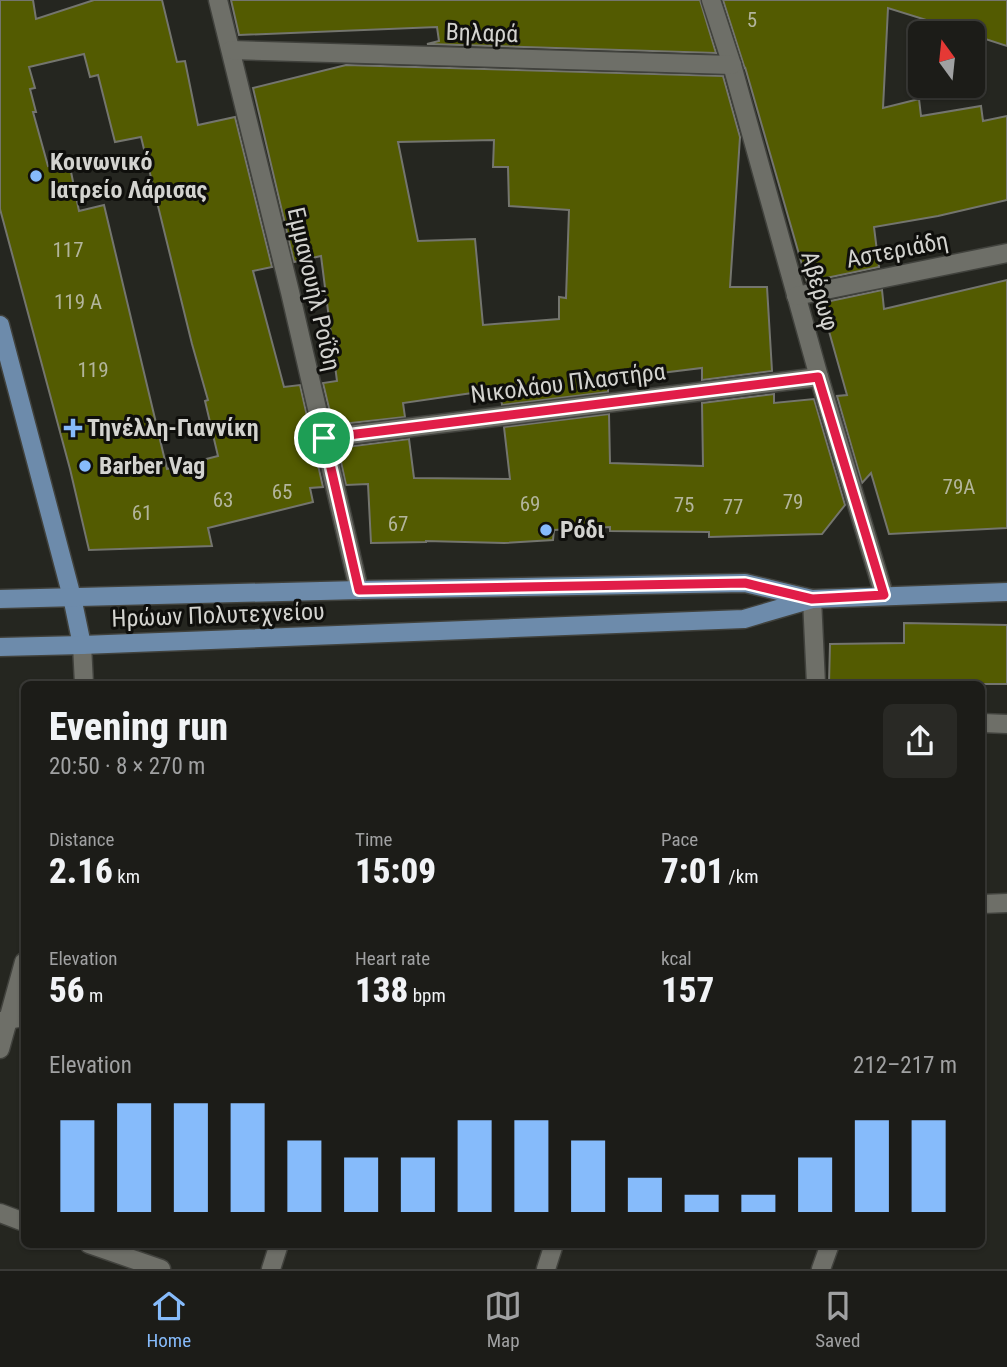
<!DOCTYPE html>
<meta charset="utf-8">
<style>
:root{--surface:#1c1c18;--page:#292925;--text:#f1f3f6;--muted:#a0a1a2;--line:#3a3a37;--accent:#86bbfb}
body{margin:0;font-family:"Roboto Condensed",sans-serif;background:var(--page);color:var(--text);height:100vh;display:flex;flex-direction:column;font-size:26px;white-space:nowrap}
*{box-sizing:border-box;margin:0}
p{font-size:23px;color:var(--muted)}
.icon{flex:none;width:38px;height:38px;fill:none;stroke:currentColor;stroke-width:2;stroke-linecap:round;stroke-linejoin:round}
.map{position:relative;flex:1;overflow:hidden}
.sheet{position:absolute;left:21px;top:681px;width:964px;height:567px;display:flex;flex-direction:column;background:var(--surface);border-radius:10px;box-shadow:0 2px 5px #0004,0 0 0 2px var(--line)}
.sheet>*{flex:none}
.needle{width:46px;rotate:345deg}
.controls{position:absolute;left:908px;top:21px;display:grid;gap:14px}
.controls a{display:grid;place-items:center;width:77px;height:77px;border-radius:10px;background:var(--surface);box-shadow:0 2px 5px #0004,0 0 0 2px var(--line);font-size:35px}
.pin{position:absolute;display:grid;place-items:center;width:60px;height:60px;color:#fff;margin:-30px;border:4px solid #fff;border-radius:50%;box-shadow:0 2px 7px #0007}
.round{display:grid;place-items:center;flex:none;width:74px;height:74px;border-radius:10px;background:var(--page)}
.headline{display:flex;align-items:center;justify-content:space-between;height:119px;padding:0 28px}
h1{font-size:38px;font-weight:800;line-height:52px}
.figures{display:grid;grid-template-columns:repeat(3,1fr);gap:10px;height:119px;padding:7px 28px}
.figures div{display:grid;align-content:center}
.figures b{font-size:35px;font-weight:800}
.figures small{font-size:19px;font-weight:400}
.figures p{font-size:19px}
.chart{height:196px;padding:14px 28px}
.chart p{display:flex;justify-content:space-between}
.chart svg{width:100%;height:126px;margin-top:7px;stroke:var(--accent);stroke-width:6}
.tab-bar{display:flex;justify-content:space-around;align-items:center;height:98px;border-top:2px solid var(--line);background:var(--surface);font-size:19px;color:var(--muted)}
.tab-bar a{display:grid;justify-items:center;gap:4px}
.tab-bar .active{color:var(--accent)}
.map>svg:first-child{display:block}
.building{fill:#535b01;stroke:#74756e;stroke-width:2;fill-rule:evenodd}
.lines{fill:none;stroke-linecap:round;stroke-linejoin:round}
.minor-casing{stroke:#41423d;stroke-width:21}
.secondary-casing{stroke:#41423d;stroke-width:21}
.primary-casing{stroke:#41423d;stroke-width:21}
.minor{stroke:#6e6f68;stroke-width:18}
.secondary{stroke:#6e6f68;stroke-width:18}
.primary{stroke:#6d8bab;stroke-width:18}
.route-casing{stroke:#fff;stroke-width:14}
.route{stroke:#e11d48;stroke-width:9}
.poi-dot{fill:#86bbfb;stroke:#0f0f0c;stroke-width:2.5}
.labels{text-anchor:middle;stroke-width:6;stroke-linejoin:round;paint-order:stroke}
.number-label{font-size:21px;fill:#b3b59c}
.street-label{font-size:24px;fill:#d3d3cf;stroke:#0f0f0c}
.poi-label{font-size:24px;font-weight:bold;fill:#d3d3cf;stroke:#0f0f0c;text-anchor:start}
</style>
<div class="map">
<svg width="1007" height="1269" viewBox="0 0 1007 1269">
<rect width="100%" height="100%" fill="#252620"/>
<g class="building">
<path d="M0,0H33L36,19L94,0H162L177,62L185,61L198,125L235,117L272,267L253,271L284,387L300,385L323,487L310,488L313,502L208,528L212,546L89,550L70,469L0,209ZM84,54L90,77L98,75L115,142L141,137L192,344L208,400L205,401L218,456L167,469L104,205L79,211L69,162L48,166L33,112H36L30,89L35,88L29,67Z"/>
<polygon points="231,0 700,0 716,53 427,44 439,41 437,27 239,35"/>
<polygon points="723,0 1007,0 1007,46 973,35 973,33 968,33 888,8 883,108 919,99 921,116 981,106 983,121 1007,116 1007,200 938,216 874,227 879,267 807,282 745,67 745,69"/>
<path d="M346,65L723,76L740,137L730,287H767L772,371L702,380V368L661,373L608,380V392L502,405L500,389L403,403L405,417L333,425L323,383L337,381L321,256L294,262L253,88ZM494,140L493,167H508L509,206L569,210L566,298L559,297V319L483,325L475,239L418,241L398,142Z"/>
<polygon points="1007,280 1007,528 889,534 871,473 862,483 837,396 847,395 821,303 882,290 884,309"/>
<polygon points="774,394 774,403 814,399 845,505 822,534 709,537 709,532 610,531 610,527 554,530 553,540 504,543 426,541 426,542 371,543 368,484 346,485 338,448 409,439 414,478 510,479 504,427 609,414 610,463 703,466 702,403"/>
<polygon points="904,623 1007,625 1007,684 829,684 830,644 904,643"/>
</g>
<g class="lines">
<g class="minor-casing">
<g id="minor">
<polyline points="218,0 290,292 359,590"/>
<polyline points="711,0 732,65 819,377 884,595"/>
<polyline points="231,50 732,65"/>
<polyline points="796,296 1007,253"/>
<polyline points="324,438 819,377"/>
<polyline points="812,599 816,684"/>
<polyline points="982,723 1007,724"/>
<polyline points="982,904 1007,903"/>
<polyline points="0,1021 24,1017"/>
<polyline points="0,1213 24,1222"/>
<polyline points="89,1244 161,1269"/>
<polyline points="271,1269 279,1244"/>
<polyline points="546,1269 554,1244"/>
<polyline points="821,1269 830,1244"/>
</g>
</g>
<g class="secondary-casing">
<g id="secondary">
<polyline points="82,645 84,684"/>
<polyline points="0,1049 24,962"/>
</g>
</g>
<g class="primary-casing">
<g id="primary">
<polyline points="0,325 72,597 82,645"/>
<polyline points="0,599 359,590 745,583 812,599"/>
<polyline points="0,647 82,645 744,619 812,599 1007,592"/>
</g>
</g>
<use href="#minor" class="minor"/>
<use href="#secondary" class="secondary"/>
<use href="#primary" class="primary"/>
</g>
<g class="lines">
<g class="route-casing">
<polygon id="route" points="818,377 884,595 812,599 745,583 359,590 324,438"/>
</g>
<use href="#route" class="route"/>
</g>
<g class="poi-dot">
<circle cx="36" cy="176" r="7"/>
<path d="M69.5 417.5h7v7h7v7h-7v7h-7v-7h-7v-7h7z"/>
<circle cx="85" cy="466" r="7"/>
<circle cx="546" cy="530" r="7"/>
</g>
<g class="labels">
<g class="number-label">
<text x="752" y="27">5</text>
<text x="68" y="257">117</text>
<text x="78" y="309">119 A</text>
<text x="93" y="377">119</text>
<text x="959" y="494">79A</text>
<text x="282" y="499">65</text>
<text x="223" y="507">63</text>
<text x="793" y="509">79</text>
<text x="530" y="511">69</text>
<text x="684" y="512">75</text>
<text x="733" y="514">77</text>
<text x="142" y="520">61</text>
<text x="398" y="531">67</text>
</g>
<g class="street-label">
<text transform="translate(482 33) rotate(2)" y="8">Βηλαρά</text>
<text transform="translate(897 250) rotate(-11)" y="8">Αστεριάδη</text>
<text transform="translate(314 289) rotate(77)" y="8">Εμμανουήλ Ροΐδη</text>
<text transform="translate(820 291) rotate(74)" y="8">Αβέρωφ</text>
<text transform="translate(568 383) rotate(-7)" y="8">Νικολάου Πλαστήρα</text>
<text transform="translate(218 615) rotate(-2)" y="8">Ηρώων Πολυτεχνείου</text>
</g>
<g class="poi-label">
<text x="50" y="170">Κοινωνικό<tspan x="50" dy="28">Ιατρείο Λάρισας</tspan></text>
<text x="87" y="436">Τηνέλλη-Γιαννίκη</text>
<text x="99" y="474">Barber Vag</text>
<text x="560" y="538">Ρόδι</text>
</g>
</g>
</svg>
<div class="controls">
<a><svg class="needle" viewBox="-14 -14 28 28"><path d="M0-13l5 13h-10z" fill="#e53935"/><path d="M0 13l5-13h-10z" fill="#a0a1a2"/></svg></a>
</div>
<div class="pin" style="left:324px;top:438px;background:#1e9e55"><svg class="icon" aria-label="arrive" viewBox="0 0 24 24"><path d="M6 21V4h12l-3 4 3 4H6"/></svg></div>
<section class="sheet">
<div class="headline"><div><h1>Evening run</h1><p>20:50 · 8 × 270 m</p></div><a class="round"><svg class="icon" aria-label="share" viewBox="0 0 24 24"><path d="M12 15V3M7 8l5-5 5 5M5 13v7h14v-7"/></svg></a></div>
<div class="figures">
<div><p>Distance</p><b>2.16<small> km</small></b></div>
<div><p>Time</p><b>15:09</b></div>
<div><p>Pace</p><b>7:01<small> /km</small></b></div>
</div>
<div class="figures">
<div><p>Elevation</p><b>56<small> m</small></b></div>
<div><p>Heart rate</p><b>138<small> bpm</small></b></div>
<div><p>kcal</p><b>157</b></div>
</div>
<div class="chart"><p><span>Elevation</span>212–217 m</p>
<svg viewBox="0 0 160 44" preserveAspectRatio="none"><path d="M5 44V12M15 44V6M25 44V6M35 44V6M45 44V19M55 44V25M65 44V25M75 44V12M85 44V12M95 44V19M105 44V32M115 44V38M125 44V38M135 44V25M145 44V12M155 44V12"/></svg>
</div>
</section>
</div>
<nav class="tab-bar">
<a class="active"><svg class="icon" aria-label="home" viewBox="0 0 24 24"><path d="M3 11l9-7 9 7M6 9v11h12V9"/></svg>Home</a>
<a><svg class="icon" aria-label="map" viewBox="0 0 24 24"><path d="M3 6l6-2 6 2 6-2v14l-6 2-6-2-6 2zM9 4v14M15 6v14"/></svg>Map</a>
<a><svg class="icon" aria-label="saved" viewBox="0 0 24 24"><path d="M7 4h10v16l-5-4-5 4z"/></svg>Saved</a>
</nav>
